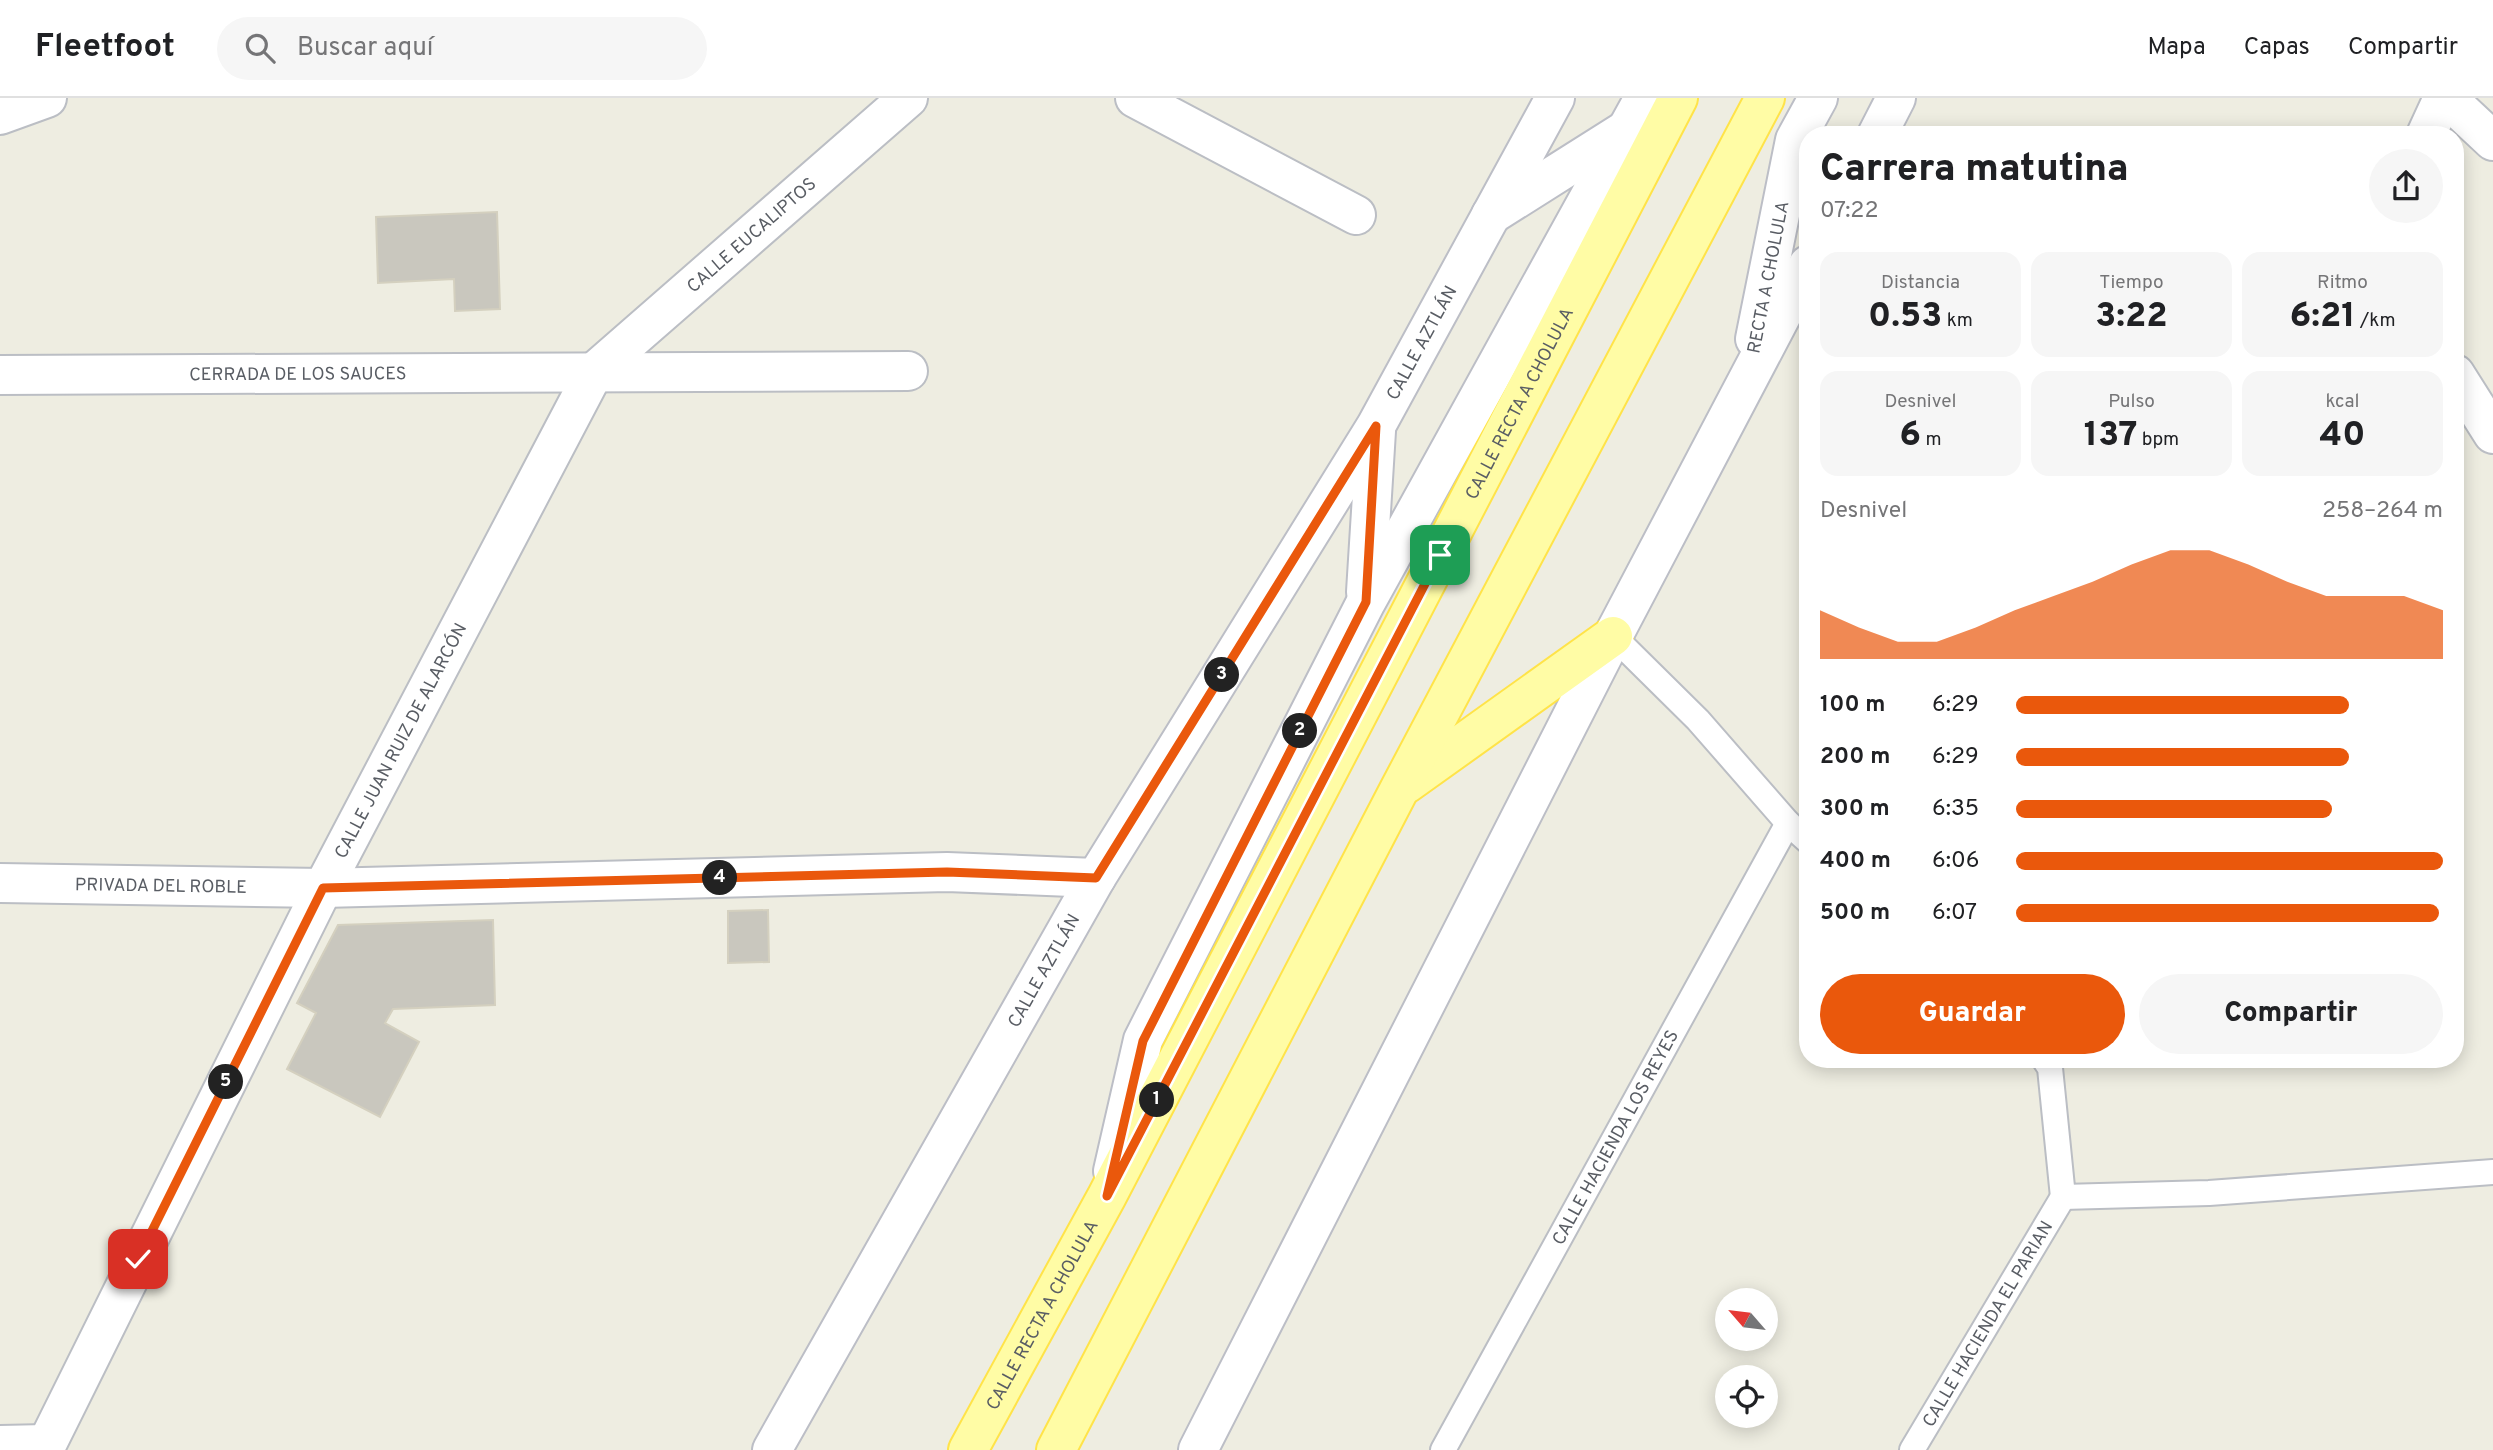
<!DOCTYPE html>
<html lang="es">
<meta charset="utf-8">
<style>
:root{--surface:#fff;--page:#f6f6f6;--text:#202124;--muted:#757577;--line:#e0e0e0;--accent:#ea580c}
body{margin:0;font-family:Overpass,sans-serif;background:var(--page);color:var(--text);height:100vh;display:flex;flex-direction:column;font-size:26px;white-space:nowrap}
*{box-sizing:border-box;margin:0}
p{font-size:23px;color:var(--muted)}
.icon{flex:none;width:38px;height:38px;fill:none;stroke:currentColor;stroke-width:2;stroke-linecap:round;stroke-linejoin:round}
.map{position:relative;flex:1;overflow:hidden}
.drawer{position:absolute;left:1799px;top:28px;width:665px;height:942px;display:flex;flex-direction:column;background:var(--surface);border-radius:28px;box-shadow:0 4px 18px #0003}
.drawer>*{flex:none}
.needle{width:46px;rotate:298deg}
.buttons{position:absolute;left:1715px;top:1190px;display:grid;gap:14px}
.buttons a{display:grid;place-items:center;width:63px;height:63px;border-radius:50%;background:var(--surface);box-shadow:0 4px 18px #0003;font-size:35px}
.pin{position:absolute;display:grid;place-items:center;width:60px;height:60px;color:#fff;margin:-30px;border-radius:14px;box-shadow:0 4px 10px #0006}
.km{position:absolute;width:35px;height:35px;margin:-18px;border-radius:50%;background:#222;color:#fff;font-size:19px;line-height:35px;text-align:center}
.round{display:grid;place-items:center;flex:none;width:74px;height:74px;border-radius:37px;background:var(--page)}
.headline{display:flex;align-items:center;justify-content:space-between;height:119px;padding:0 21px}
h1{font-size:38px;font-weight:800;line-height:52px}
.figures{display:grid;grid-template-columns:repeat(3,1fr);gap:10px;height:119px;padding:7px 21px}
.figures div{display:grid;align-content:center;border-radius:18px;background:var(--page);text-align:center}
.figures b{font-size:35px;font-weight:800}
.figures small{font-size:19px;font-weight:400}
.figures p{font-size:19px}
.chart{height:196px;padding:14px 21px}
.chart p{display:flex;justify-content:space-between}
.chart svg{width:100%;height:126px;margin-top:7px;fill:var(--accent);opacity:.7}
.primary-button{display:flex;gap:14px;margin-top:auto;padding:14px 21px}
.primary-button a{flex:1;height:80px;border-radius:42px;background:var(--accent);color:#fff;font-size:28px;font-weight:800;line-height:80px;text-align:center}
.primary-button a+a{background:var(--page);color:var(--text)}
ul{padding:0 21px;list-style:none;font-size:23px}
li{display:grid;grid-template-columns:112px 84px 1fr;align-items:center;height:52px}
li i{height:18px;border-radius:9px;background:var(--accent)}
header{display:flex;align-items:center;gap:42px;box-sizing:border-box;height:98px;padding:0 35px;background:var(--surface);border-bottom:2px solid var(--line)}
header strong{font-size:33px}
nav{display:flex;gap:38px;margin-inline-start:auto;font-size:24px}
.search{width:490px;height:63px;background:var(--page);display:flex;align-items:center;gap:18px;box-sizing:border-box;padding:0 24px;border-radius:38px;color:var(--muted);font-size:26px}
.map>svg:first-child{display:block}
.building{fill:#c9c7be;stroke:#d4d0bf;stroke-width:2}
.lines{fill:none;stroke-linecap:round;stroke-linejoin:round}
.lane-casing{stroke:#bbbec4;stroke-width:28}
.street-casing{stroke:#bbbec4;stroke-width:42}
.secondary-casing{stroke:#bcbec6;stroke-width:42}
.primary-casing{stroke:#ffe349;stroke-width:42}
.lane{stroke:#fff;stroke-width:24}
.street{stroke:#fff;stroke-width:38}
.secondary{stroke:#fff;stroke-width:38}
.primary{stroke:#fffca5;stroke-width:38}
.route-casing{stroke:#fff;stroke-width:14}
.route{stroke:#ea580c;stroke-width:9}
.labels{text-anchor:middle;stroke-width:6;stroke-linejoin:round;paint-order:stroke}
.street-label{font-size:18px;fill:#595d64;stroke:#fff}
</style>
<header>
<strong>Fleetfoot</strong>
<div class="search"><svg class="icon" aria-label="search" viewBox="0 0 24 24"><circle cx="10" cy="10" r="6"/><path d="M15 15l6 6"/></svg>Buscar aquí</div>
<nav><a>Mapa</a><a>Capas</a><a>Compartir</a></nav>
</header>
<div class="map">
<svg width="2493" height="1352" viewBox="0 0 2493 1352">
<rect width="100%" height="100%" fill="#eeede1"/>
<g class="building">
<polygon points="497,114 500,211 455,213 454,181 378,185 376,119"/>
<polygon points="768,812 769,864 728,865 728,813"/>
<polygon points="493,822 495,907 393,911 385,925 419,944 380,1019 287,971 316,915 297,905 338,827"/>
</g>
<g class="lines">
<g class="lane-casing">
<g id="lane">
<polyline points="1613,538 1698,622 1788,725 1808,743"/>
<polyline points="2044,961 2050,970 2063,1099 2209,1095 2493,1074"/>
<path id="s1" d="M1443,1352L1788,725"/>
<path id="s2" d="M1912,1352L2063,1099"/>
</g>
</g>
<g class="street-casing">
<g id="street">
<polyline points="1135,0 1356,117"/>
<polyline points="2447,0 2493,43"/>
<polyline points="0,17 47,0"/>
<polyline points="2426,37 2443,0"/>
<polyline points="2455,276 2493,336"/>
<path id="s3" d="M0,277L908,273"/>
<path id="s4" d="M0,785L323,790L947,774L1096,780"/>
<polyline points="0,1347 46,1346"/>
<path id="s5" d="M44,1352L323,790L594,274L908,0"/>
</g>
</g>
<g class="secondary-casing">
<g id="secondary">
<polyline points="1877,37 1896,0"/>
<polyline points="1491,117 1624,33"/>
<polyline points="1755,241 1795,42 1818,0"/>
<polyline points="1366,494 1376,333"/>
<polyline points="1113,1073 1143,942 1366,504 1644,0"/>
<path id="s6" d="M772,1352L1096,780L1376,328L1555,0"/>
<polyline points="1198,1352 1613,538 1808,167"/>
</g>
</g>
<g class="primary-casing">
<g id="primary">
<polyline points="1406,686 1613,538"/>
<path id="s7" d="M968,1352L1107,1098L1678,0"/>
<polyline points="1056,1352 1399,692 1765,0"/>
</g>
</g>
<use href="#lane" class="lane"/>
<use href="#street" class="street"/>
<use href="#secondary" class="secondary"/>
<use href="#primary" class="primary"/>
</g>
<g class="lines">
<g class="route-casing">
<polyline id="route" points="138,1161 323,790 947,774 1096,780 1376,328 1366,504 1143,943 1107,1098 1440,457"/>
</g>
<use href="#route" class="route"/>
</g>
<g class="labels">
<g class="street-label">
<text dy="6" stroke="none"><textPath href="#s5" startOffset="1419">CALLE EUCALIPTOS</textPath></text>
<text transform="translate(1768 179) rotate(-79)" y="6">RECTA A CHOLULA</text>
<text dy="6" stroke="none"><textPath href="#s6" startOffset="1284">CALLE AZTLÁN</textPath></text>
<text dy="6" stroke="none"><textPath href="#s3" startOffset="298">CERRADA DE LOS SAUCES</textPath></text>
<text dy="6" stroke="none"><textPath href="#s7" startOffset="1183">CALLE RECTA A CHOLULA</textPath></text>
<text dy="6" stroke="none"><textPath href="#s5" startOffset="794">CALLE JUAN RUIZ DE ALARCÓN</textPath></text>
<text dy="6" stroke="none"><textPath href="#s4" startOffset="161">PRIVADA DEL ROBLE</textPath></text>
<text dy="6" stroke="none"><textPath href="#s6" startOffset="551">CALLE AZTLÁN</textPath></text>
<text dy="6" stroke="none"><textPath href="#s1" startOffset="357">CALLE HACIENDA LOS REYES</textPath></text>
<text dy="6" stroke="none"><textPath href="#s7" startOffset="154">CALLE RECTA A CHOLULA</textPath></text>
<text dy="6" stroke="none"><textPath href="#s2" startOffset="147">CALLE HACIENDA EL PARIAN</textPath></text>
</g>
</g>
</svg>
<div class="buttons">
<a><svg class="needle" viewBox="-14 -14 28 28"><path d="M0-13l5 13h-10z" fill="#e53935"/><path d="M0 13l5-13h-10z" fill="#757577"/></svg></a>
<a><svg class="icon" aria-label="locate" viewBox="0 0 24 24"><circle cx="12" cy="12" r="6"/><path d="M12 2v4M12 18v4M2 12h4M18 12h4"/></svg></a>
</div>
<div class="pin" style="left:1440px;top:457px;background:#1e9e55"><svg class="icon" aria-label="arrive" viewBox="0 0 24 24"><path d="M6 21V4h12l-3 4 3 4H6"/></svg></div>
<div class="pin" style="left:138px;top:1161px;background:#d93025"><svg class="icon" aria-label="check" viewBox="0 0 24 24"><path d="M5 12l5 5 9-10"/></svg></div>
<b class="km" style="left:1157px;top:1002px">1</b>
<b class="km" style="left:1300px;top:633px">2</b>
<b class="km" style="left:1222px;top:577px">3</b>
<b class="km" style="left:720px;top:780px">4</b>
<b class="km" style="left:226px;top:984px">5</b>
<section class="drawer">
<div class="headline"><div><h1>Carrera matutina</h1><p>07:22</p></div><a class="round"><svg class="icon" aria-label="share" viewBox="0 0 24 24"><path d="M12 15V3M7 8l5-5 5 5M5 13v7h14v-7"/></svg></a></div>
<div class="figures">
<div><p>Distancia</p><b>0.53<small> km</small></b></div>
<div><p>Tiempo</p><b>3:22</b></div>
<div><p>Ritmo</p><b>6:21<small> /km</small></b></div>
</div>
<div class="figures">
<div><p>Desnivel</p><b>6<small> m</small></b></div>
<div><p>Pulso</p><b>137<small> bpm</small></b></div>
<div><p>kcal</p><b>40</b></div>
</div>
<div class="chart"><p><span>Desnivel</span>258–264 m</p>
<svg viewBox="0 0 160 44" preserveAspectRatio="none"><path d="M0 44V27L10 33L20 38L30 38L40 33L50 27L60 22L70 17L80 11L90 6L100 6L110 11L120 17L130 22L140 22L150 22L160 27V44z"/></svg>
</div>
<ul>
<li><b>100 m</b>6:29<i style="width:78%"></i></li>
<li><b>200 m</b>6:29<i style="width:78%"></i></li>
<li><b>300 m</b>6:35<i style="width:74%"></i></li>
<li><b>400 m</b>6:06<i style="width:100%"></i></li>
<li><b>500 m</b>6:07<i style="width:99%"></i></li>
</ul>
<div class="primary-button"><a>Guardar</a><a>Compartir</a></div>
</section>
</div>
